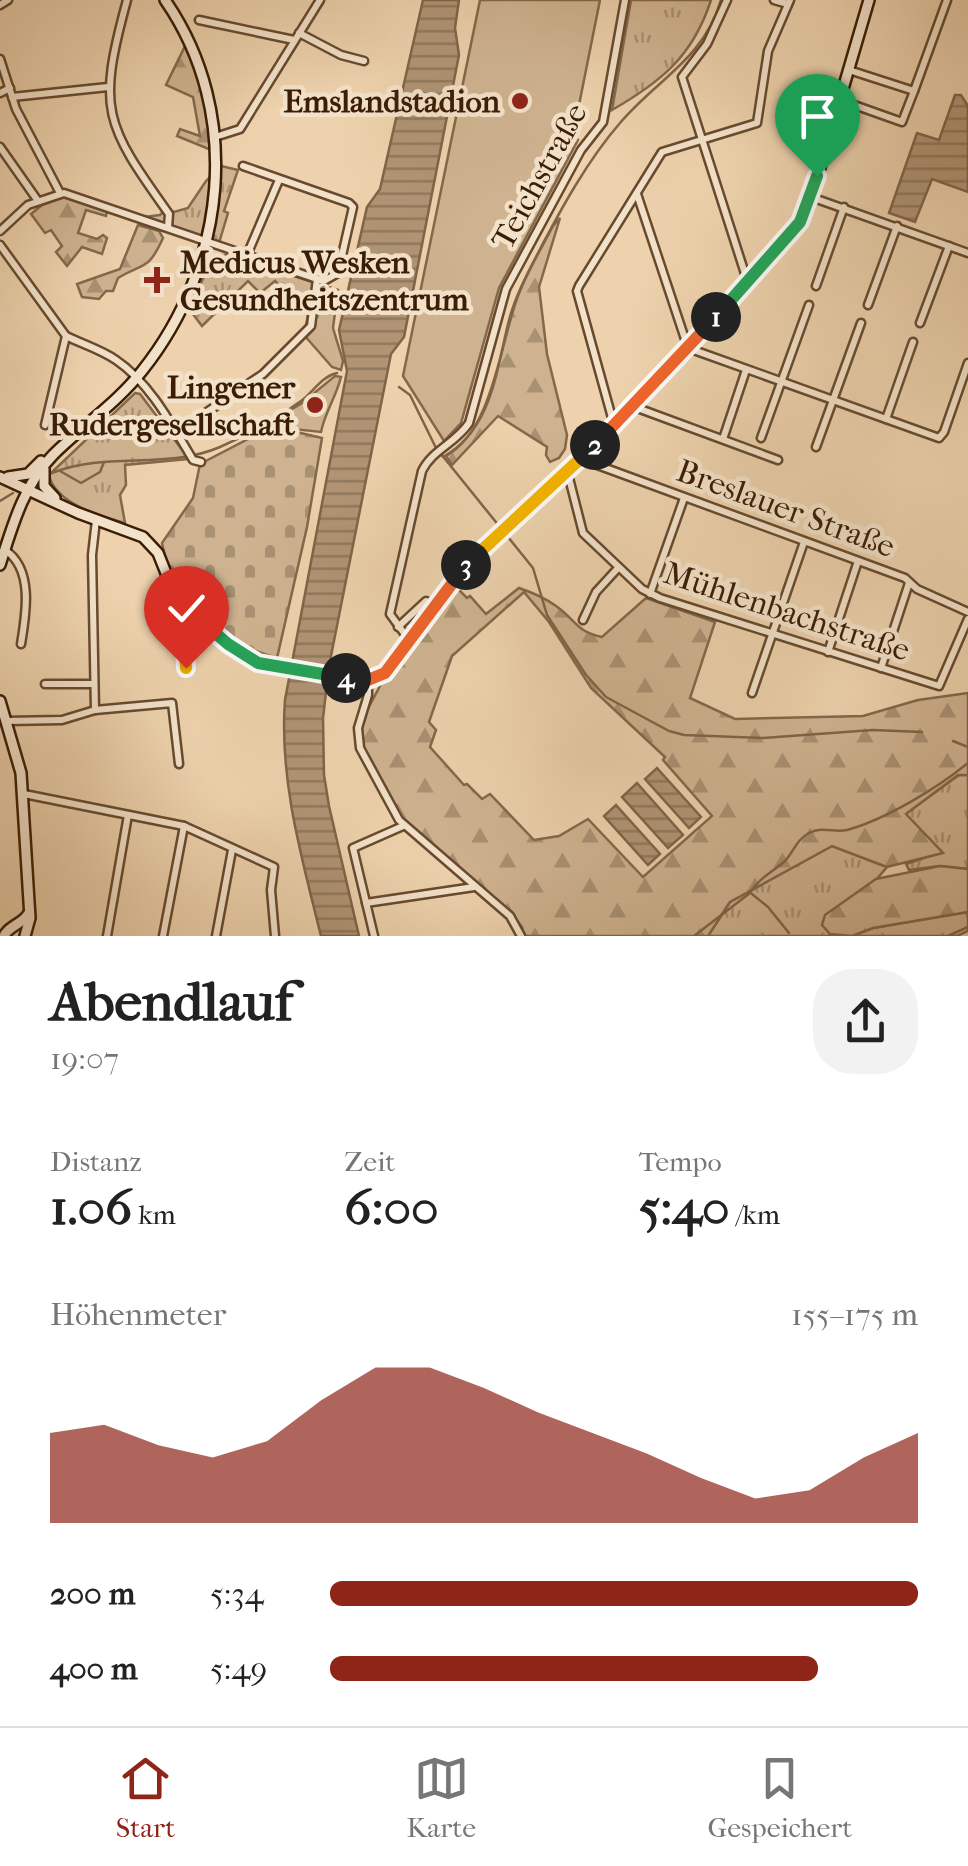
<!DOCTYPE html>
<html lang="de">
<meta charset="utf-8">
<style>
:root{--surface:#fff;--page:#f2f2f2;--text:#222;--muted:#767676;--line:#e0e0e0;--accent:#8f2418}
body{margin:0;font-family:"IM FELL French Canon",serif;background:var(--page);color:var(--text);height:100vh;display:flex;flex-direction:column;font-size:38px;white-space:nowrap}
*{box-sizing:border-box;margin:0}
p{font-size:32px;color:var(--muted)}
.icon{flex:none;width:55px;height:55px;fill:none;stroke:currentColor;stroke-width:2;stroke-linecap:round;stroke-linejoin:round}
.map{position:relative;height:936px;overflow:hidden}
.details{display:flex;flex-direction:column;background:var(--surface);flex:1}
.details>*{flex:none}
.pin{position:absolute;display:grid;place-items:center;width:85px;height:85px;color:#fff;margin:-102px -42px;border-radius:50% 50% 50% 0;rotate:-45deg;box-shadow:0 0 10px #0007}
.pin .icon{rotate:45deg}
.km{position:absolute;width:50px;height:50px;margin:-25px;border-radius:50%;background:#222;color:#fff;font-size:28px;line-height:50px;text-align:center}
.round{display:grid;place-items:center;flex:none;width:105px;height:105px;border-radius:40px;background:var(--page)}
.summary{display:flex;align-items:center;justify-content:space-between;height:170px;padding:0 50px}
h1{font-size:55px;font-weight:800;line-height:75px}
.stats{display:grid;grid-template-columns:repeat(3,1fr);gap:15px;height:170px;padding:10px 50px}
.stats div{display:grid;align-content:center}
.stats b{font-size:50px;font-weight:800}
.stats small{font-size:28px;font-weight:400}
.stats p{font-size:28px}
.chart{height:280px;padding:20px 50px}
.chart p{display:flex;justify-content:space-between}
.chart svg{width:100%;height:180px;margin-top:10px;fill:var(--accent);opacity:.7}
ul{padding:0 50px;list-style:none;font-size:32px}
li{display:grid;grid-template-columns:160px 120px 1fr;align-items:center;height:75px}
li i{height:25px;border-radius:12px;background:var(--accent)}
.menu{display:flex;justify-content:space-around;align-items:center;height:140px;border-top:2px solid var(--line);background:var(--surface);font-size:28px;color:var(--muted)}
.menu a{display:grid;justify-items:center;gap:5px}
.menu .on{color:var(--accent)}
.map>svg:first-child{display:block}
.grass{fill:url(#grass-tufts);stroke:#84684a;stroke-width:2.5}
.forest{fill:url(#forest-firs);stroke:#84684a;stroke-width:2.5;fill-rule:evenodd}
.cemetery{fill:url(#cemetery-stones);stroke:#84684a;stroke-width:2.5}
.pitch{fill:#cfb390;stroke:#84684a;stroke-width:2.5}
.water{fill:url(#water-rules);stroke:#816447;stroke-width:2.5}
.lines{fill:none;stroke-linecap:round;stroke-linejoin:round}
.stream{stroke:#816447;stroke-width:2.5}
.street-casing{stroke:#674a2e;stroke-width:11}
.secondary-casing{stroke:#3a1d04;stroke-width:14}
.street{stroke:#f3e2ca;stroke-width:6}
.secondary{stroke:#f3e2ca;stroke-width:9}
.split-1-casing{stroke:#fff;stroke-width:20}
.split-2-casing{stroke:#fff;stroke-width:20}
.split-3-casing{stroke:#fff;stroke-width:20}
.split-4-casing{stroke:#fff;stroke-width:20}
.split-5-casing{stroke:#fff;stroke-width:20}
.split-6-casing{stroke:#fff;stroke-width:20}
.split-1{stroke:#22a559;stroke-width:12}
.split-2{stroke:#f0652b;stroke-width:12}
.split-3{stroke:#f5b400;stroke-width:12}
.split-4{stroke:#f0652b;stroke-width:12}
.split-5{stroke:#22a559;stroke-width:12}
.split-6{stroke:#f5b400;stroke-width:12}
.poi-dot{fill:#8f2418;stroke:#f3e2ca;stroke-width:4}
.labels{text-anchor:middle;stroke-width:9;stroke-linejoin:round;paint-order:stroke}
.poi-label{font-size:32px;font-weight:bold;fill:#3a1d04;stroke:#f3e2ca;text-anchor:end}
.street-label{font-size:32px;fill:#3a1d04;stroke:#f3e2ca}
</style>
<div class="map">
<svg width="968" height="936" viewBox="0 0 968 936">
<defs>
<pattern id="grass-tufts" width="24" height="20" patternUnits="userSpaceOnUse" patternTransform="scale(2.5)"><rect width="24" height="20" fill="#cfb390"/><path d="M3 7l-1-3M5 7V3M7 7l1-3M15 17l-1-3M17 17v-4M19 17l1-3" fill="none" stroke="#a99173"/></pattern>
<pattern id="forest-firs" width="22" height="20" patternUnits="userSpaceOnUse" patternTransform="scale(2.5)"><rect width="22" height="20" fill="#cfb390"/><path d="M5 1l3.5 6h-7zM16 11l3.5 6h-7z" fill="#a99173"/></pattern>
<pattern id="cemetery-stones" width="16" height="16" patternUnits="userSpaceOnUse" patternTransform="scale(2.5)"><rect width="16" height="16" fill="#cfb390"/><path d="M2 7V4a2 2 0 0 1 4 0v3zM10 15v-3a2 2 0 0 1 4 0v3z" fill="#a99173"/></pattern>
<pattern id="water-rules" width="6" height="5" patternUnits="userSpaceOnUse" patternTransform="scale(2.5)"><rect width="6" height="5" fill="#b09474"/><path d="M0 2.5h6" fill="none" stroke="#90785d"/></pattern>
</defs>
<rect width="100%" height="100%" fill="#edd2ad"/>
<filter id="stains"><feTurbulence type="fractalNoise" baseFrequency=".002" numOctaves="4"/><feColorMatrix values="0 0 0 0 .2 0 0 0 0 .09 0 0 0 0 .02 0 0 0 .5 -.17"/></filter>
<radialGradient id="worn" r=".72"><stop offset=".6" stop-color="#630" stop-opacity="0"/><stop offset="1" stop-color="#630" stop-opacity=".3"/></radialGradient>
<g class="grass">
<path d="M631,0H711C693,56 661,82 612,110Z"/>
<polygon points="221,166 238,170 224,211 228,213 219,243 144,217 160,215 166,209 174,212 188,208 206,181"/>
<polygon points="216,255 227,255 338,290 333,328 343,361 341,370 332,367 304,335 309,310 299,299 293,300 275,281 260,293 248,281 202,326 190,310 211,259"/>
<path d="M135,393L140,394L189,459L125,465L126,485L120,495L125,523C99,516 55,503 49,475Z"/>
<polygon points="959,775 968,775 968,869 940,866 909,870 906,864 942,852 905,814"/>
<polygon points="832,846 887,867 830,934 838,936 708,936 730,902"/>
<polygon points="968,912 968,931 957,936 852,936 873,928"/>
</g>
<g class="forest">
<polygon points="187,42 201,71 216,152 177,136 180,129 200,136 193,97 166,85"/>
<polygon points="63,197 107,211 106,216 86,210 78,233 97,239 103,235 107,238 102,254 82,247 67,266 56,252 62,246 51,230 45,233 31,214 42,205"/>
<path d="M560,218L539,287L547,354L567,435L565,449L559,458L550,462L546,455L547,447L498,416L452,465L446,456C493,430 500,343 518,296C527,272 541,249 553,226Z"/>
<path d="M138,225L159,231L163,238C148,271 145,262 118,278L113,291H106L99,299L82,297L77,284L120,269Z"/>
<path d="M453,584L467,598L470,596L486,614L519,588C531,592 545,598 556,606C576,620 575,631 602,637L646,598L715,622L690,698L735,719L863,716L918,700L968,693V775H958L906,814L943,853L887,867L832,846L730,902L708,936H524L522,927L511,914L400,823L367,764L359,736L363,718L381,684L394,672ZM524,592L549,622L591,688L665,757L663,760L712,816L643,877L588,819L559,836L534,840L490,794L482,799L467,784L464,785L430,747L436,730L429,722L452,656Z"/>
<polygon points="940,866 968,869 968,912 873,928 852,936 830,934 822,925 825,915 876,879"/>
</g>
<path class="cemetery" d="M288,430L322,438L307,527L277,658C239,648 191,618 172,581C167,570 165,556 162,543L193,498L200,464L252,437Z"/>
<g class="pitch">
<polygon points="480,0 600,0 573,135 578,140 499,288 461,423 444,441 403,376"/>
<path d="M335,376L341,377C336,397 325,412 321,432L274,427L276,419L302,403Z"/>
</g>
<g class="water">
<path d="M423,0H459L455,28L459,55L404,337L391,354L329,666L323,718L324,775L329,806L359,936H321C302,859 279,780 285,700L347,371L339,330L367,207L380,189Z"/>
<polygon points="955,95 961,95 968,106 968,192 932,179 915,222 889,213 917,133 939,140"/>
<polygon points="657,768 701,817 689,828 645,779"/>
<polygon points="637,783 683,835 668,848 622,797"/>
<polygon points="616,805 660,854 648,865 604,816"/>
</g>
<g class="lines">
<g class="stream">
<polyline points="399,387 410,395 436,448"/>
<polyline points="441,454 533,568 547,615 586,675 606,697 669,731 684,735 763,738 873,730 922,732"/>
<path d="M443,457C491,430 496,373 508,324C514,299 526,276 538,253C561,209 587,161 620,123C656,80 704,59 721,0"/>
<polyline points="60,471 81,483 100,472 104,462"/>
<path d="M52,473C106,451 167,470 220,447C248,435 276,419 301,401C313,392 322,376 337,373"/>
<polyline points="0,501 13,493"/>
<polyline points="953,741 968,747"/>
<polyline points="752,894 768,907 789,933"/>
<path d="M694,936L750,893C758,879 772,872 784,862C794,852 796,840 809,833C823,826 834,833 847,830C884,820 938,788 968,763"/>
<polyline points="948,936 968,927"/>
</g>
<g class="street-casing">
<g id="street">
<path d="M127,0C97,110 104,123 169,214L168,227"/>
<polyline points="727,0 707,44 682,77 748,283"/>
<polyline points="774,0 788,4"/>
<polyline points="0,5 8,0"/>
<polyline points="199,20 294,40"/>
<polyline points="299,33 341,55 364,61"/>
<polyline points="0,59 16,109 60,193"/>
<polyline points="849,70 914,91 947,0"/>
<polyline points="0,93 10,88"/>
<polyline points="12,97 108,87"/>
<polyline points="840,100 902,122 914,91"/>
<polyline points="215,137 240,129 320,0"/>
<polyline points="0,147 38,201"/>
<polyline points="637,194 688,348 939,438 944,432 968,363"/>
<polyline points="811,197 968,253"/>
<polyline points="0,231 28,205 64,193 317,279 324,281 338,273 353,207 349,203 243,166"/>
<polyline points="0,245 66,336 45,425"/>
<polyline points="247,255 279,180"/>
<polyline points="816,286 844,207"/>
<polyline points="868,305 897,226"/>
<polyline points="920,323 949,246"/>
<path d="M66,336C82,344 100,349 116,360C150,383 172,425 193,460L201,462"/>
<polyline points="632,406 778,460"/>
<polyline points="886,419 913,342"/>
<polyline points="614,425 577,291 579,286 662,152 757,123 768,51 790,0"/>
<polyline points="176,433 263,374 311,326 317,279"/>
<polyline points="761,438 809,305"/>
<polyline points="723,439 746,370"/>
<polyline points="816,447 861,323"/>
<polyline points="581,459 905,578 917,589 968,612"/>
<polyline points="565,475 569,478 583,533 642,589 660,598 939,686 968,619"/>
<path d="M5,550C34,569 26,614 21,644"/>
<polyline points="650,594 684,498"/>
<polyline points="583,620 596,592 618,568"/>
<polyline points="398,627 426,601 434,605"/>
<path d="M409,640L390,614L422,471C432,450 456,443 469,423L506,289L581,150L603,122L625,0"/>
<polyline points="828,652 858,561"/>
<path d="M186,668C185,650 178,628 195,615"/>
<polyline points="881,668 909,583"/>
<polyline points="368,680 368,695 358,728 360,748 399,820 510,916 521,936"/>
<polyline points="45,684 94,684"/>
<polyline points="752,693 804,542"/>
<polyline points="95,710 92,555 96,520"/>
<polyline points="7,721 62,720 95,710 172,703 179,764"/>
<polyline points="24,794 184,826 274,867 271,890 275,936"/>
<polyline points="366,903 474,887"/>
<polyline points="107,936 128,815"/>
<polyline points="163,936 184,826"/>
<polyline points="216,936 232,850"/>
<polyline points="374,936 353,848 403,826"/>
</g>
</g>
<g class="secondary-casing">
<g id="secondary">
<polyline points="44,469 44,486 55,498"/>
<polyline points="0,477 78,513 143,537 158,553 176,598 228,644 251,660 276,668 340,677 377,678 393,664 455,576 581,459 632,406 748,283 800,222 809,205 869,0"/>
<polyline points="8,477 28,474 41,461"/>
<path d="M0,565C12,527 24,484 53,455C82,426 116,404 142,371C226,266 244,114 165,0"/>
<polyline points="0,701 21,773 30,918 25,936"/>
<path d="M4,936C9,925 22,925 29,913"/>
</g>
</g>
<use href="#street" class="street"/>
<use href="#secondary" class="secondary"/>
</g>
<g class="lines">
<g class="split-1-casing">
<polyline id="split-1" points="716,317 800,222 817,176"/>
</g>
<g class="split-2-casing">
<polyline id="split-2" points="595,445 716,317"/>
</g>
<g class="split-3-casing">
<polyline id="split-3" points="466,565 595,445"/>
</g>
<g class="split-4-casing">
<polyline id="split-4" points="346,678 368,680 385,673 466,565"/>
</g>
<g class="split-5-casing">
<polyline id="split-5" points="189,619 194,615 228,644 258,663 346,678"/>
</g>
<g class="split-6-casing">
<polyline id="split-6" points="186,668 184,630 189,619"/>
</g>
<use href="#split-1" class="split-1"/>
<use href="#split-2" class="split-2"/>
<use href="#split-3" class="split-3"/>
<use href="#split-4" class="split-4"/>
<use href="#split-5" class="split-5"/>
<use href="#split-6" class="split-6"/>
</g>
<g class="poi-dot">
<circle cx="520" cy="101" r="10"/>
<path d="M152 265h10v10h10v10h-10v10h-10v-10h-10v-10h10z"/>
<circle cx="315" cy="405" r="10"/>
</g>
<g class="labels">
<g class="poi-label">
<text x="500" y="112">Emslandstadion</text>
<text x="180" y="273" text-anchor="start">Medicus Wesken<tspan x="180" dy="37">Gesundheitszentrum</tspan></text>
<text x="295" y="398">Lingener<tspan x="295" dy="37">Rudergesellschaft</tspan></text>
</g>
<g class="street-label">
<text transform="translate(539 176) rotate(-61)" y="11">Teichstraße</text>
<text transform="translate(786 508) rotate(20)" y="11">Breslauer Straße</text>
<text transform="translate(787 611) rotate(18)" y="11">Mühlenbachstraße</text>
</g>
</g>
<rect width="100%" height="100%" filter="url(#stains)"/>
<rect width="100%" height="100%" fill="url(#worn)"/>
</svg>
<div class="pin" style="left:817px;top:176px;background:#1e9e55"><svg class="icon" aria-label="arrive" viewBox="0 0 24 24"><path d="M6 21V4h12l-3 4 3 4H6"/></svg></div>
<div class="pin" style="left:186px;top:668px;background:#d93025"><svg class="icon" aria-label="check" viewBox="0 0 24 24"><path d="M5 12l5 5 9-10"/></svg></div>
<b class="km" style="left:716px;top:317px">1</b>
<b class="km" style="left:595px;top:445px">2</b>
<b class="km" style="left:466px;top:565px">3</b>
<b class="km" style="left:346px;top:678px">4</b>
</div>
<section class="details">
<div class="summary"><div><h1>Abendlauf</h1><p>19:07</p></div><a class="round"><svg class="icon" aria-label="share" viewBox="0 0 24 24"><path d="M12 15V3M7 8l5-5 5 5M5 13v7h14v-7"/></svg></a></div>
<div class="stats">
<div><p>Distanz</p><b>1.06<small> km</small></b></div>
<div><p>Zeit</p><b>6:00</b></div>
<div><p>Tempo</p><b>5:40<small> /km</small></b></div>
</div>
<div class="chart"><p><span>Höhenmeter</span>155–175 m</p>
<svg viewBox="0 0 160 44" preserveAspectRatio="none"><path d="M0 44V22L10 20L20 25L30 28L40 24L50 14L60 6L70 6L80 11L90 17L100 22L110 27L120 33L130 38L140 36L150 28L160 22V44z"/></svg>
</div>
<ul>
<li><b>200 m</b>5:34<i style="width:100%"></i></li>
<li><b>400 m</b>5:49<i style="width:83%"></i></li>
</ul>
</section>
<nav class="menu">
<a class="on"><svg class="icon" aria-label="home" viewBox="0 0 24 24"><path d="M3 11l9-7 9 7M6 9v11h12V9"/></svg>Start</a>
<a><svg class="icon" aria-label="map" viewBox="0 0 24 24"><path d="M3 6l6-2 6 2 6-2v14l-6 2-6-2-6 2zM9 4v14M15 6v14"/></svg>Karte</a>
<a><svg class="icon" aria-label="saved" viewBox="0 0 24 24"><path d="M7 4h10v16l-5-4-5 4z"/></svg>Gespeichert</a>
</nav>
